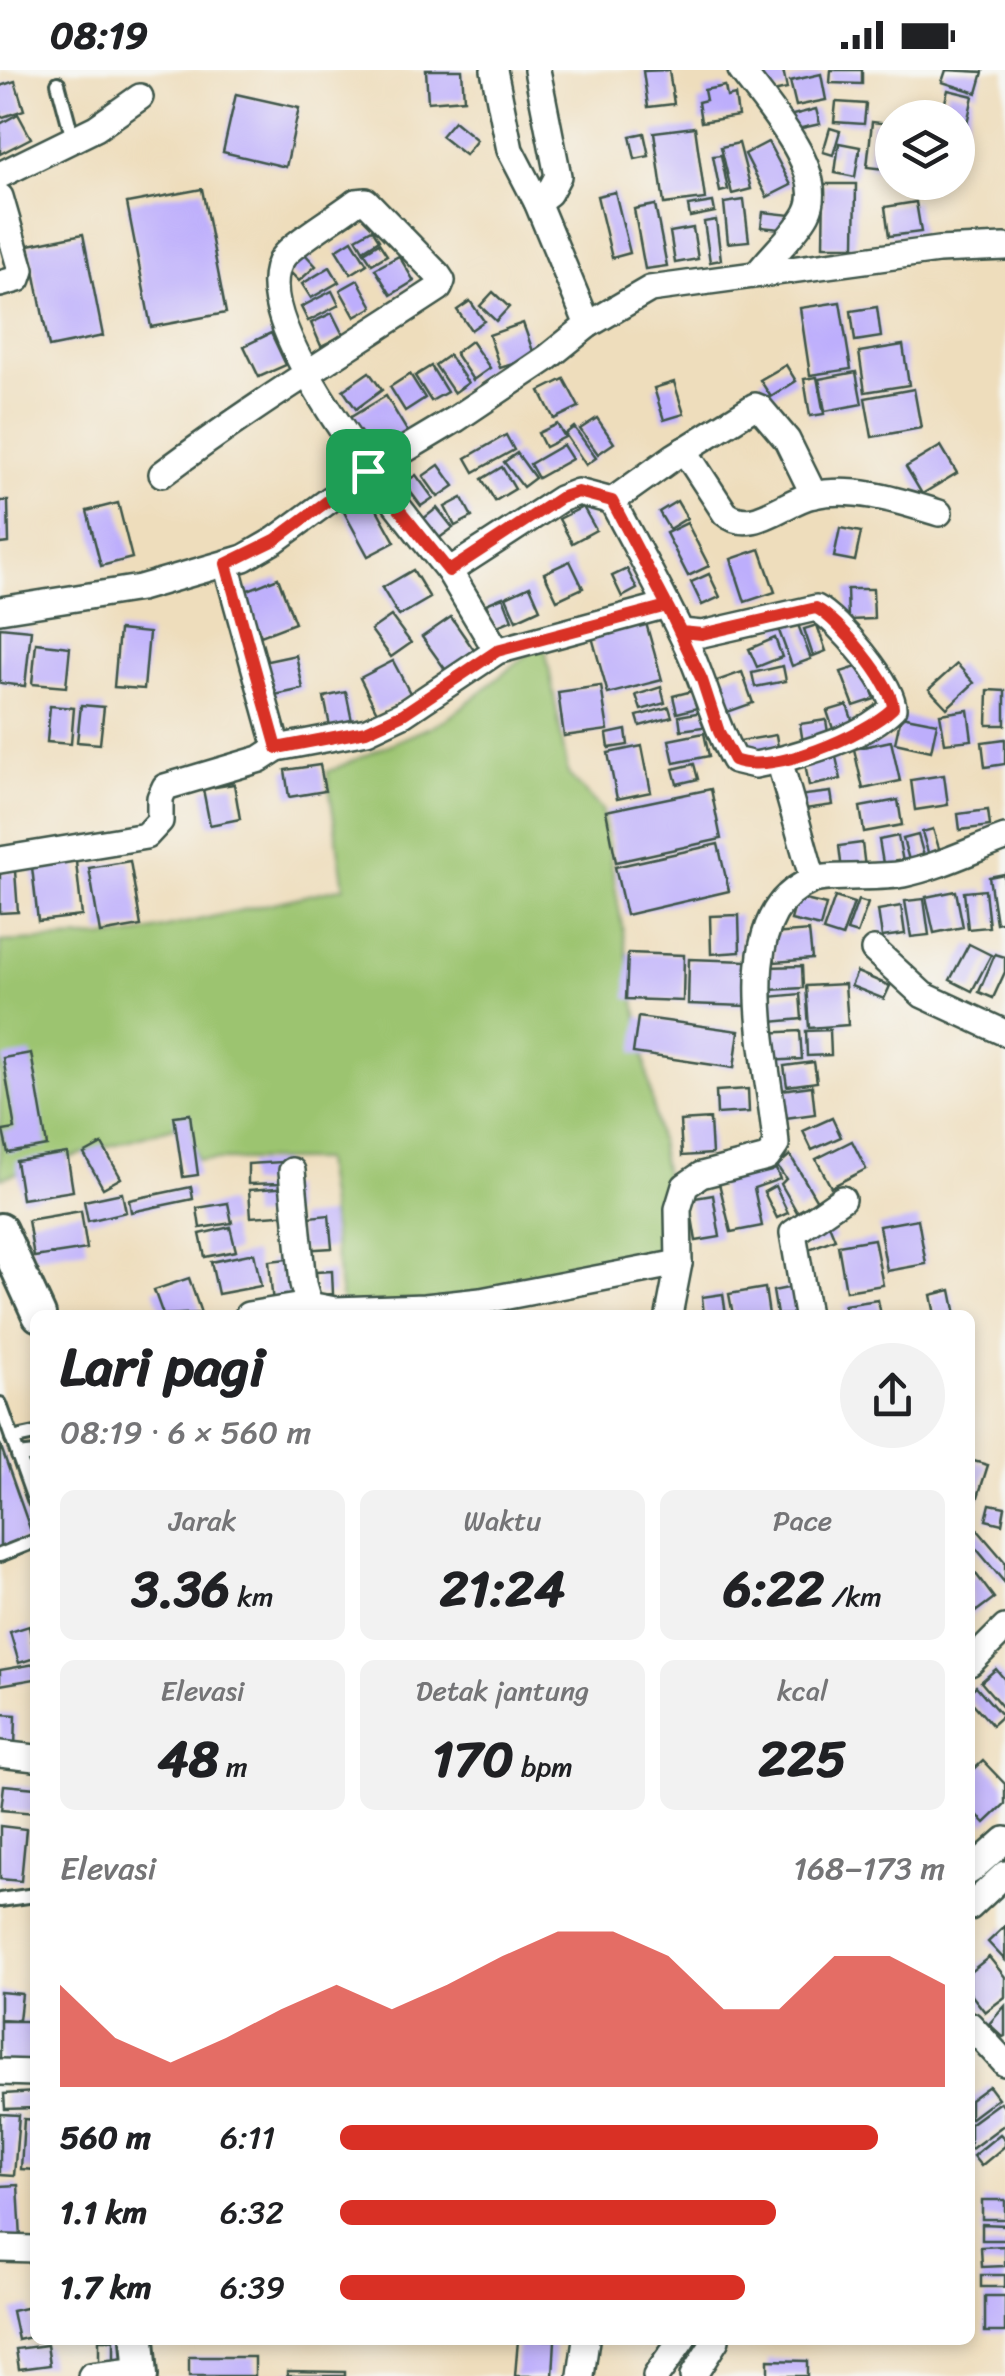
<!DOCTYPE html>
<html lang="id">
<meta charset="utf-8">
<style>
:root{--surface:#fff;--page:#f2f2f2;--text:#202124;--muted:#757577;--accent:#d93025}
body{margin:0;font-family:Sriracha,sans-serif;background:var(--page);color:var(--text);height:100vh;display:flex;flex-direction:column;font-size:38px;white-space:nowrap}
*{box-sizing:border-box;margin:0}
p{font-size:32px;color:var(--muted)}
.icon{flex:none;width:55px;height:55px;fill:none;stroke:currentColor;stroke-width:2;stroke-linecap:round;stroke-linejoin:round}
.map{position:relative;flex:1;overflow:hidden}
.sheet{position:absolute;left:30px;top:1240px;width:945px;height:1035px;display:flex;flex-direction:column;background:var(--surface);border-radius:15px;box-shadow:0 5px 15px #0003}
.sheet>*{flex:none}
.tools{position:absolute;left:875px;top:30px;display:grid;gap:20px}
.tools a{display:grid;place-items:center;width:100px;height:100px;border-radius:50%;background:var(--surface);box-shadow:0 5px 15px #0003;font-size:50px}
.pin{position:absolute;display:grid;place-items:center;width:85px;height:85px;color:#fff;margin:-42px;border-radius:20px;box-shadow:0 5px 15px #0006}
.round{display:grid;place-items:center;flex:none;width:105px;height:105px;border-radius:52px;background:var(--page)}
.summary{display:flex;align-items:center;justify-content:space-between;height:170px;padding:0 30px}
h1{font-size:55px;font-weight:700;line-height:75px}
.stats{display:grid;grid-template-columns:repeat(3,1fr);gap:15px;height:170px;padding:10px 30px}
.stats div{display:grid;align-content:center;border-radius:15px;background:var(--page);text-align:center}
.stats b{font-size:50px;font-weight:700}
.stats small{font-size:28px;font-weight:400}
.stats p{font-size:28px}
.chart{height:280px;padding:20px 30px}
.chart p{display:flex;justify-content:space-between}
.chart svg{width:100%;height:180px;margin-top:10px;fill:var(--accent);opacity:.7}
ul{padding:0 30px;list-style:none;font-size:32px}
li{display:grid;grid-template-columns:160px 120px 1fr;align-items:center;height:75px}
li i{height:25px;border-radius:12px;background:var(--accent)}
.status{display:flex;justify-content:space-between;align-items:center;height:70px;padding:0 50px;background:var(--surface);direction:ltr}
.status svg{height:28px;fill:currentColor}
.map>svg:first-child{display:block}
.green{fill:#9cc470;stroke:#5e8052;stroke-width:2.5}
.building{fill:#bdaefc}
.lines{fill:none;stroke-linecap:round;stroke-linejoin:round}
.service-casing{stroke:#3e5548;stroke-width:18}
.minor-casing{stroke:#3e5548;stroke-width:30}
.tertiary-casing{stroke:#3e5548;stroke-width:38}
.service{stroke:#fff;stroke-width:12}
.minor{stroke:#fff;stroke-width:25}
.tertiary{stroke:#fff;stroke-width:32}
.route-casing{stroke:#fff;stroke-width:20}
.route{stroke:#d93025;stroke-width:12}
</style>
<div class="status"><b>08:19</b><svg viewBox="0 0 49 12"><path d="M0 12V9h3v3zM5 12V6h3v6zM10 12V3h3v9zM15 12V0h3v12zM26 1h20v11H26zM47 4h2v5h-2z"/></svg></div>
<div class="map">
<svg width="1005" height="2306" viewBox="0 0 1005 2306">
<rect width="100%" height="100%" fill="#f6f6f2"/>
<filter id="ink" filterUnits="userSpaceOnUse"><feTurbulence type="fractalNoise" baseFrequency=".01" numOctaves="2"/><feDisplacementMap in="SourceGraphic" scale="20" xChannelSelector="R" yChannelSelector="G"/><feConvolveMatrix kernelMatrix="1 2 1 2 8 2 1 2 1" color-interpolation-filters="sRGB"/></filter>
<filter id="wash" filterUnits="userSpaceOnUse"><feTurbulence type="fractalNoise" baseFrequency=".0048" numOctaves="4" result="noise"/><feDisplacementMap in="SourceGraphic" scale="40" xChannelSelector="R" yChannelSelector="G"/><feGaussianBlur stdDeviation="2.25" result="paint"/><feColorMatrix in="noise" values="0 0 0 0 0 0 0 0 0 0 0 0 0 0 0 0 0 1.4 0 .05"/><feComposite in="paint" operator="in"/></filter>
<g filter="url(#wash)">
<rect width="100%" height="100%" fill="#eeddbc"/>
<polygon class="green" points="544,571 568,704 602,740 677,1176 455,1229 343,1243 323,1090 198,1090 187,1053 0,1108 0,872 128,866 344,817 327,702 446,650"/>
<g id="blocks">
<g class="building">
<polygon points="426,0 462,0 464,29 428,32"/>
<polygon points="669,0 674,34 648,37 643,1"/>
<polygon points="758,0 783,0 787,19 763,24"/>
<polygon points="831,0 862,0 862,14 830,13"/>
<polygon points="946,0 983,2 977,23 942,12"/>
<polygon points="821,4 826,30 796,36 790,11"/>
<polygon points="15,11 24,40 0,48 0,16"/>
<polygon points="725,16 727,27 735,25 738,46 701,52 698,32 706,30 704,20"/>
<polygon points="948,20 973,26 966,58 958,57 958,48 941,48"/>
<polygon points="236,24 299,38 286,97 223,82"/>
<polygon points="836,32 866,34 864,54 834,52"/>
<polygon points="816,39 820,54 788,61 785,47"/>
<polygon points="18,44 31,68 0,84 0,54"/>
<polygon points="454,51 477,70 465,85 441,66"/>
<polygon points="872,52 890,54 885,99 867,97"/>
<polygon points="695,57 705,129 664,134 654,62"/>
<polygon points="830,58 840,61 833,85 823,82"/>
<polygon points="644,63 649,86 635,89 630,66"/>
<polygon points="768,72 791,115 767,127 745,84"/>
<polygon points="739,73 751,119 732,124 721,77"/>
<polygon points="839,73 860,77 855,107 835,103"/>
<polygon points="721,85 728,120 720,122 713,86"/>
<polygon points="824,114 856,114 855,176 823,176"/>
<polygon points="202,119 226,243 151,257 127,133"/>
<polygon points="615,122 630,183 612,188 597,126"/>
<polygon points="744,130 749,171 728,173 724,133"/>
<polygon points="713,132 715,142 690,147 688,136"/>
<polygon points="916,132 921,162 889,166 885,137"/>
<polygon points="655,135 667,196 645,199 634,139"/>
<polygon points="763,142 791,145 790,160 761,157"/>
<polygon points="716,150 721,190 710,192 704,152"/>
<polygon points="693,158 698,189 675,193 670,162"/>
<polygon points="372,159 379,170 363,180 356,168"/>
<polygon points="83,164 103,266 49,277 29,175"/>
<polygon points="352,170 367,194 351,204 336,180"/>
<polygon points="379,173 387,185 372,194 364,182"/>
<polygon points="303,182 316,196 299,211 286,198"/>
<polygon points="399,186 414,211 391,225 375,199"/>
<polygon points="330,197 339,212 311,228 302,214"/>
<polygon points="358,210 373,237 355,247 340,220"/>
<polygon points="332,221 339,235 308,251 301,237"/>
<polygon points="493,222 509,237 496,251 480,236"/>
<polygon points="470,231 484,251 471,260 457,240"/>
<polygon points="840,232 851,299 810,305 800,238"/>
<polygon points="877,237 881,267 855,271 851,241"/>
<polygon points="332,243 343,265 321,276 311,253"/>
<polygon points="523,253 535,287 500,298 489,265"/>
<polygon points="271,263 286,295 259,307 244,276"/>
<polygon points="471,271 490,298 473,310 455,283"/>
<polygon points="903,275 909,315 865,322 859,282"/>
<polygon points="449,285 468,313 454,323 435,295"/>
<polygon points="786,295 796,311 771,327 760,310"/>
<polygon points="431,296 447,322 431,331 415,306"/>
<polygon points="369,302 382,320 356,339 343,320"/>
<polygon points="856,302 862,334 825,341 819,309"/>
<polygon points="410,304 425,328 405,341 390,317"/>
<polygon points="817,307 824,344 810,346 804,309"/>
<polygon points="564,309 579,337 554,349 540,321"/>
<polygon points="674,312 684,344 664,350 654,318"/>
<polygon points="914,319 921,358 872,367 865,328"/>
<polygon points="386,326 409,364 369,389 346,350"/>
<polygon points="597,348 614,373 598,384 580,359"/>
<polygon points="557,354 565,367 545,377 538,363"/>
<polygon points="574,357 596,388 586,395 565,364"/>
<polygon points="506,365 514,380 474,402 466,388"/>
<polygon points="563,375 572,389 538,408 530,394"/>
<polygon points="941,376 957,403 922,424 906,397"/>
<polygon points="517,383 535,408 523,417 504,392"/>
<polygon points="439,395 454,416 438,427 423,406"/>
<polygon points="502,397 515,419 495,431 482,409"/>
<polygon points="416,405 433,428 421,436 404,413"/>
<polygon points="370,427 395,472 368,486 344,442"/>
<polygon points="462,428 472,447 455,456 445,437"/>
<polygon points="0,431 8,431 9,473 0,474"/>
<polygon points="677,431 687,448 669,459 659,442"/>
<polygon points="118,433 132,488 101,496 87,441"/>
<polygon points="583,437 596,460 572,473 559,449"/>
<polygon points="437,438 453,458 438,469 423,449"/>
<polygon points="687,453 709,496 688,506 666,463"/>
<polygon points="840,458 861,462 855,491 834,487"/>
<polygon points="760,479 775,522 745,532 731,489"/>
<polygon points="570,491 583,518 557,530 544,503"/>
<polygon points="627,499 637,519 622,527 612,506"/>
<polygon points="413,500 430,528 399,546 382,518"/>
<polygon points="709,504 720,527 702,535 691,512"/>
<polygon points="278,508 295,553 261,566 243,522"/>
<polygon points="530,516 540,539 516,550 506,527"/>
<polygon points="847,519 873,519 874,549 848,550"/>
<polygon points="503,527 512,550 495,557 486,534"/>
<polygon points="794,544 811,589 792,596 775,550"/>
<polygon points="391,546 411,573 391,587 371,560"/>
<polygon points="451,547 478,586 450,606 422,567"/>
<polygon points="646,553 662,610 608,624 592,567"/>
<polygon points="817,555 826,581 813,586 804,559"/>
<polygon points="0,557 31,560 25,616 0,613"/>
<polygon points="119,560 149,563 144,619 114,617"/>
<polygon points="775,568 782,587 757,597 749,579"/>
<polygon points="36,573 70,577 66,617 32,614"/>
<polygon points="296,585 303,619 270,626 263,592"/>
<polygon points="393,591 411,625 377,642 360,608"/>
<polygon points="957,594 974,613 947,638 929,619"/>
<polygon points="863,595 875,629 854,636 841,602"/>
<polygon points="783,596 786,611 755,617 752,603"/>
<polygon points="742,602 753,633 722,644 711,613"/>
<polygon points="601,616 608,660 564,666 558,622"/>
<polygon points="661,617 665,633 641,640 636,625"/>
<polygon points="700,619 705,636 677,643 673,626"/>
<polygon points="988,620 1005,621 1005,655 987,655"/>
<polygon points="346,622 353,656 331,661 324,627"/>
<polygon points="81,635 104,637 100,674 77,672"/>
<polygon points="847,635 854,655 834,662 827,641"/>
<polygon points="50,636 74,638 71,674 47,672"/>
<polygon points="669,637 672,647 640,656 637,646"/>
<polygon points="968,640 972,670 945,673 940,644"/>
<polygon points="708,641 710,656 681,660 679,646"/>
<polygon points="901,646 937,653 931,681 895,673"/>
<polygon points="826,650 829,669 803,673 800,654"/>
<polygon points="626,660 628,675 609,678 607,664"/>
<polygon points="704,663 709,686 674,693 669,670"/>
<polygon points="776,665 779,683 743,689 740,671"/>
<polygon points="1005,669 1005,694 985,697 982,672"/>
<polygon points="891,671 900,711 863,719 854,679"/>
<polygon points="642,676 651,722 617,729 608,683"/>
<polygon points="836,687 841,709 809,716 805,693"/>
<polygon points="694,694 698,709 677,714 673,699"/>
<polygon points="320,695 325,721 289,727 285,700"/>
<polygon points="944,705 948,735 915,740 911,710"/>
<polygon points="234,714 240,749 210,755 203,719"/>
<polygon points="711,719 721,769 616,792 606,741"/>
<polygon points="831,722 833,735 798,740 797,726"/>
<polygon points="898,730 902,755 864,762 860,737"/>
<polygon points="988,740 990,756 960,760 958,744"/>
<polygon points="933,759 942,788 931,792 922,762"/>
<polygon points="918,765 926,793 911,797 903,769"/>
<polygon points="898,766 905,802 885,805 879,770"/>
<polygon points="862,773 866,806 843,809 839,776"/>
<polygon points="718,774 729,821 626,845 615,797"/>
<polygon points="75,783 82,846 38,851 31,788"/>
<polygon points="130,791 141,856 100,863 89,798"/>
<polygon points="15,801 18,842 0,843 0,803"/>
<polygon points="1004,804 1005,851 996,853 989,807"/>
<polygon points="985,820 989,857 968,859 964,822"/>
<polygon points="956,821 963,857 934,863 926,827"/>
<polygon points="835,827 854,833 842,867 823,861"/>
<polygon points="797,828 826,835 820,857 791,850"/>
<polygon points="924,829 929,865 911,867 905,831"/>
<polygon points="858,830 868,833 857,864 847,861"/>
<polygon points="901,836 905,864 882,867 878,840"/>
<polygon points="739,845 740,882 711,884 710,846"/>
<polygon points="809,861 812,889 775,892 773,864"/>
<polygon points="969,874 991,885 972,921 950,910"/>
<polygon points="628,883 684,885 683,931 626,929"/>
<polygon points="995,884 1005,887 1005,902 993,928 979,922"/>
<polygon points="689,889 747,891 746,936 688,934"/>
<polygon points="802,896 803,918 769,920 768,897"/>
<polygon points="857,902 890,916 884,929 851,916"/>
<polygon points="845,914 848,955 809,958 806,916"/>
<polygon points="800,924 802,949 771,952 768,927"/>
<polygon points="638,947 739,961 734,998 633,983"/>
<polygon points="830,960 831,985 807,986 806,961"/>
<polygon points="800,961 802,989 767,991 764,963"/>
<polygon points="31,983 47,1076 8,1083 3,1061 15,1059 3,988"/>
<polygon points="814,992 817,1012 787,1016 784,996"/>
<polygon points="812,1016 815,1044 778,1049 774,1021"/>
<polygon points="748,1019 749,1042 717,1044 716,1021"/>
<polygon points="190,1044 198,1105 183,1107 174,1046"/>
<polygon points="832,1048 841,1067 812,1080 803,1061"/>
<polygon points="710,1049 712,1084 682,1086 680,1051"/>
<polygon points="852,1071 866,1099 831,1117 816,1089"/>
<polygon points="102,1074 121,1108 103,1118 84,1084"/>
<polygon points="67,1083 73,1121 22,1129 16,1091"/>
<polygon points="790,1085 817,1131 797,1142 781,1114 786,1109 777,1096"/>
<polygon points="282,1092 283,1113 248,1114 248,1094"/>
<polygon points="773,1092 780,1109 754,1118 762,1156 731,1162 718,1109"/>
<polygon points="775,1116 788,1143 777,1148 764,1122"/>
<polygon points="191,1117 193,1129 131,1142 129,1130"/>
<polygon points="291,1117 293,1144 251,1147 249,1120"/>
<polygon points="122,1123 126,1142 88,1151 84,1131"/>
<polygon points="713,1125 720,1167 696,1171 689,1129"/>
<polygon points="228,1133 232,1153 200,1158 197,1138"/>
<polygon points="81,1141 87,1179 34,1187 28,1150"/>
<polygon points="329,1145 332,1178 301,1180 298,1148"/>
<polygon points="826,1147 835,1169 807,1180 798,1158"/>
<polygon points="918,1149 926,1194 887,1201 879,1156"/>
<polygon points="230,1157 236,1181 205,1187 200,1164"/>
<polygon points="874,1169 883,1215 846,1221 838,1175"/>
<polygon points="254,1183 261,1216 218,1224 211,1192"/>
<polygon points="297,1188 301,1231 273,1234 269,1191"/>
<polygon points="332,1201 333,1224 318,1225 316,1202"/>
<polygon points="189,1208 201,1243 163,1245 154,1220"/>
<polygon points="798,1216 804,1245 777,1245 773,1221"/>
<polygon points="765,1218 769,1245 733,1245 729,1224"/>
<polygon points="951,1220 956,1245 935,1245 931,1225"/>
<polygon points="723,1224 726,1245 704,1245 702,1227"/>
<polygon points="878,1230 881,1245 846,1245 844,1235"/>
<polygon points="0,1374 33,1467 0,1478"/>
<polygon points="970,1390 988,1395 971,1449 970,1449"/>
<polygon points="990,1434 1005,1437 1002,1454 986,1450"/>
<polygon points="970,1451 1005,1492 1005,1513 970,1471"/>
<polygon points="976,1504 994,1528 970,1546 970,1509"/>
<polygon points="29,1556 35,1588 19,1593 10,1562"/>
<polygon points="35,1594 35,1609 0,1615 0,1600"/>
<polygon points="996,1599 1005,1610 1005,1640 981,1612"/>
<polygon points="976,1616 1002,1646 992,1655 970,1630 970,1621"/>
<polygon points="0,1644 16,1645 15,1678 0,1678"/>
<polygon points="983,1691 1005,1714 1005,1734 985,1753 970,1737 970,1703"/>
<polygon points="4,1715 35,1718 35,1743 1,1740"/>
<polygon points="0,1756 26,1759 21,1811 0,1809"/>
<polygon points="1005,1856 1005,1890 988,1872"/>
<polygon points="989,1887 1005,1907 1005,1927 985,1942 970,1923 970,1902"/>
<polygon points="0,1922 22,1924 19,1950 0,1949"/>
<polygon points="1005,1936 1005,1966 1003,1967 989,1954"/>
<polygon points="0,1951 35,1951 35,1999 0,1998"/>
<polygon points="989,2016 998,2028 970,2049 970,2030"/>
<polygon points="35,2022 35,2038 5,2039 4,2024"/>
<polygon points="1000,2032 1005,2038 1005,2054 970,2080 970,2054"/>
<polygon points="0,2044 19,2045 14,2106 0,2105"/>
<polygon points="24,2049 35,2050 35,2100 21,2099"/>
<polygon points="1000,2064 1005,2069 1005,2076 981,2096 973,2086"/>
<polygon points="18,2115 21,2169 0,2170 0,2116"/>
<rect x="982" y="2130" width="23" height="19"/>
<polygon points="982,2154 1005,2155 1005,2170 982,2170"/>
<polygon points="1005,2176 1005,2196 982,2197 981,2177"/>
<rect x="981" y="2205" width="24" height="12"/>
<rect x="985" y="2226" width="20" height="36"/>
<polygon points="30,2237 35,2266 18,2270 12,2241"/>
<rect x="99" y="2270" width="15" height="31"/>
<polygon points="518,2270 555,2270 553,2306 515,2306"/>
<polygon points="47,2275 50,2295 19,2299 16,2279"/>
<rect x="189" y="2287" width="66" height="19"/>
<polygon points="768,2290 807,2291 807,2306 768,2306"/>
<polygon points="287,2301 345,2302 345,2306 287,2306"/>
</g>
</g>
</g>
<g filter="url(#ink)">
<use href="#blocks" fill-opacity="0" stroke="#3e5548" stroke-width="2.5"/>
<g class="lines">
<g class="service-casing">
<g id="service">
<polyline points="58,13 73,69"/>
<polyline points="0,1334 35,1432"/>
<polyline points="12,1369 35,1364"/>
<polyline points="18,1386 35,1384"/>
<polyline points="0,1485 35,1471"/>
<polyline points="0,1830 35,1825"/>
</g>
</g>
<g class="minor-casing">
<g id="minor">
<polyline points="494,0 510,80 537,132 588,255"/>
<polyline points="537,0 558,106 549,123 537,132"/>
<path d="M741,0C764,32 829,102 807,143C797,162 772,185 758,203"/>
<polyline points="0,105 96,58 140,27"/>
<polyline points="0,127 21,200 18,209 0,214"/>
<path d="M684,380L725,443C752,466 784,431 813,425C855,416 899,431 939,443"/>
<path d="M162,404C251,337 346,279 439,218L442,211L438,205L366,131L356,132C340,145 293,173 283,187C239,249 409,451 449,501L560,429L578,422L612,431C638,481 667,531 690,582C706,618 715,656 734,690L755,695L779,690L813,810"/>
<polyline points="612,431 675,386 755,336 760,338 787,370 814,425"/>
<polyline points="226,494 277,678"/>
<polyline points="449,501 497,581"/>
<polyline points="0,540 140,518 244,488 275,470 369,401 456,349 547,288 588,255 650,219 938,180 1005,177"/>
<path d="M681,562L702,564L816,538C838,549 893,615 893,638C863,667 818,679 779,690"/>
<polyline points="0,790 146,766 160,751 160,728 165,717 260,689 277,678 367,661 403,644 497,581 667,535"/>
<polyline points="874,880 923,925 1005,963"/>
<polyline points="292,1101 303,1214 309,1235"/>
<polyline points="248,1245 309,1235 335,1240 425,1237 481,1231 679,1193"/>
<path d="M669,1245L679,1193L678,1139L685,1116L701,1105L767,1088L776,1075C772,1003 723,846 811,811C827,804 880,809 903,804C938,797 972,780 1005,768"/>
<polyline points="807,1245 793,1163 842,1129"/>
<polyline points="970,1593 1005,1558"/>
<polyline points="0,1684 35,1688"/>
<polyline points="970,1801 1005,1770"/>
<polyline points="970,1837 1005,1804"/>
<polyline points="970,1955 1005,1993"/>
<polyline points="0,2002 35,2003"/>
<polyline points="0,2178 35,2179"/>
<polyline points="91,2306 141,2300"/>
<polyline points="581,2306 586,2270"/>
<polyline points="656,2306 682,2270"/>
<polyline points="693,2306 716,2270"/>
</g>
</g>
<g class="tertiary-casing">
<g id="tertiary">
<polyline points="0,1160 39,1245"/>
<polyline points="138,2270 141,2306"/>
</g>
</g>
<use href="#service" class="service"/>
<use href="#minor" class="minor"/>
<use href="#tertiary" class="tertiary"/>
</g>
</g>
<g class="lines" filter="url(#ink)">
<g class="route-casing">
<path id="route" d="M368,401L275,470L226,494L277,678L366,661L403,644L497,581L667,536L702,610L719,662L734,690C771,706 865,665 893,638C893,614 838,549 816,538L702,564L681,562L612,431L578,422L560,428L449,501L368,401"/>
</g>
<use href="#route" class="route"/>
</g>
</svg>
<div class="tools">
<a><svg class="icon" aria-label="layers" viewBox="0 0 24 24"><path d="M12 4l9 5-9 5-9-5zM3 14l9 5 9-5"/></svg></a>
</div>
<div class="pin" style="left:368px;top:401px;background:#1e9e55"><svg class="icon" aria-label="arrive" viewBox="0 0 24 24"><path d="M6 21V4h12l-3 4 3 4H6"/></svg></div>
<section class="sheet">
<div class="summary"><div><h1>Lari pagi</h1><p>08:19 · 6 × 560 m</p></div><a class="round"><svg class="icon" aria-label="share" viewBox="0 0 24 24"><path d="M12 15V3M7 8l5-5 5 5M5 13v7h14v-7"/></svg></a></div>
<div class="stats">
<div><p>Jarak</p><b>3.36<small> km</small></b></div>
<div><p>Waktu</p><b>21:24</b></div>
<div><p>Pace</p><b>6:22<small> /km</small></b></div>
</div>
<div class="stats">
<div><p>Elevasi</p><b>48<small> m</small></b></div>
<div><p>Detak jantung</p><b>170<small> bpm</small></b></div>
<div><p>kcal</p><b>225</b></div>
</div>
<div class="chart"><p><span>Elevasi</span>168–173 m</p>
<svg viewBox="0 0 160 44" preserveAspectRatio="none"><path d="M0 44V19L10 32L20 38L30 32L40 25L50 19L60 25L70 19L80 12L90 6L100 6L110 12L120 25L130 25L140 12L150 12L160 19V44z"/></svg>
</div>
<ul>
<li><b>560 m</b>6:11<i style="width:89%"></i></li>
<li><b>1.1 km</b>6:32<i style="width:72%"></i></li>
<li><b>1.7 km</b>6:39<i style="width:67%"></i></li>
</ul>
</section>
</div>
